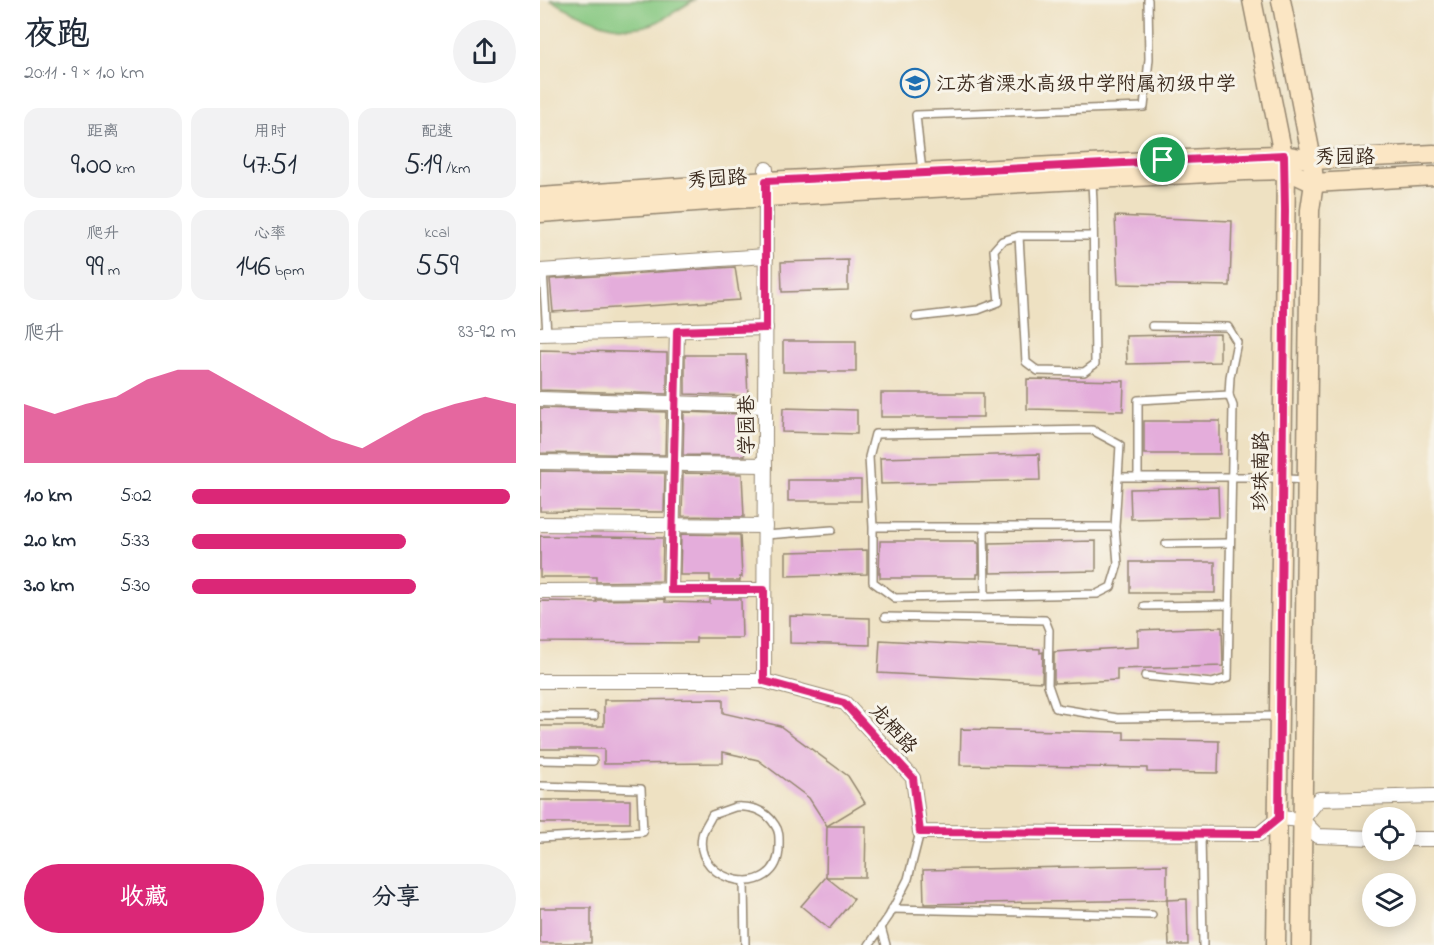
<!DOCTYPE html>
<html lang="zh">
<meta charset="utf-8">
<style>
:root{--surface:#fff;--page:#f2f2f3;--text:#1f2937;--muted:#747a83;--accent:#db2777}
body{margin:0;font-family:"Indie Flower","LXGW WenKai TC",sans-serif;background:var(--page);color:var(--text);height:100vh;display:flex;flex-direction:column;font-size:22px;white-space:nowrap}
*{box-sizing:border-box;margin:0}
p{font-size:20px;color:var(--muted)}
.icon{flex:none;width:33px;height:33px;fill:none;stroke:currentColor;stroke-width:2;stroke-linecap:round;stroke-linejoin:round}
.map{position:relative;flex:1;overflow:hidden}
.drawer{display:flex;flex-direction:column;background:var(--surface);width:540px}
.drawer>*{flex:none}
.buttons{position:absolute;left:822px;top:807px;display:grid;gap:12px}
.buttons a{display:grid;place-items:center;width:54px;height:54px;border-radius:50%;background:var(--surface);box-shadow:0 3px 15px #0003;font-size:30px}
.pin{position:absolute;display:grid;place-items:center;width:51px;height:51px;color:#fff;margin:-26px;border:3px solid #fff;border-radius:50%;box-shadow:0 2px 6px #0007}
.round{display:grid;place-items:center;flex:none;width:63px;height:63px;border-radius:32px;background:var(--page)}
.overview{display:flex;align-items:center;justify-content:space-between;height:102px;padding:0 24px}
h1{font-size:33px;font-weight:600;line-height:45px}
.stats{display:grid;grid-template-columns:repeat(3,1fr);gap:9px;height:102px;padding:6px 24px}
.stats div{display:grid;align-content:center;border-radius:15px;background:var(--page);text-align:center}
.stats b{font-size:30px;font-weight:600}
.stats small{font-size:16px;font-weight:400}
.stats p{font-size:16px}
.chart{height:168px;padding:12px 24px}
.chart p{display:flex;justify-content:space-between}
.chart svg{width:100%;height:108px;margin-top:6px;fill:var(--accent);opacity:.7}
.action{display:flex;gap:12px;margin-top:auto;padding:12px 24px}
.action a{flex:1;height:69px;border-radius:36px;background:var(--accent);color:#fff;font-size:24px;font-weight:600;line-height:69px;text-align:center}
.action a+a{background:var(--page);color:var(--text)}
ul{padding:0 24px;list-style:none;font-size:20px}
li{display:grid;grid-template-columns:96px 72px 1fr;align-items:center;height:45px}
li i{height:15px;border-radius:8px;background:var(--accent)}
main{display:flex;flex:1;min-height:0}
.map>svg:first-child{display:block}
.garden{fill:#86c881;stroke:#607950;stroke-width:1.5}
.building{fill:#e4addb}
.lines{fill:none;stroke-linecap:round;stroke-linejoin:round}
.lane-casing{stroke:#948670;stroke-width:10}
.street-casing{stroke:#948670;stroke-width:16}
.secondary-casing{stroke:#948670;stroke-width:21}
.lane{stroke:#fff;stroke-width:7}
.street{stroke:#fff;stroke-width:14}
.secondary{stroke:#fbe6c4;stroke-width:18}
.route-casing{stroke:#fff;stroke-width:12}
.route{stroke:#db2777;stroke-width:8}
.labels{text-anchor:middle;stroke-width:6;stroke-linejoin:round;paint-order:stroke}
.poi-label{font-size:20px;fill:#3b2a1e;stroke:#f7f3e8;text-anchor:start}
.street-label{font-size:20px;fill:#3b2a1e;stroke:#f7f3e8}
</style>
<main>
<section class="drawer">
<div class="overview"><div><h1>夜跑</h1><p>20:11 · 9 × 1.0 km</p></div><a class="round"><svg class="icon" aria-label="share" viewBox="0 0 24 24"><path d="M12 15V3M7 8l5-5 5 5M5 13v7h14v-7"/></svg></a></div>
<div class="stats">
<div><p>距离</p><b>9.00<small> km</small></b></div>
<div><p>用时</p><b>47:51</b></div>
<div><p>配速</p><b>5:19<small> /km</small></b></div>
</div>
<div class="stats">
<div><p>爬升</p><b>99<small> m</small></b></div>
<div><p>心率</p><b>146<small> bpm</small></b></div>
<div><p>kcal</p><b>559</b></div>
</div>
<div class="chart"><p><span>爬升</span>83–92 m</p>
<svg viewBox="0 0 160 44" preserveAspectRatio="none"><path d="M0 44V20L10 24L20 20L30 17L40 10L50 6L60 6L70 13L80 20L90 27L100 34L110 38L120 31L130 24L140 20L150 17L160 20V44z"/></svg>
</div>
<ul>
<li><b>1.0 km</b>5:02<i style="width:98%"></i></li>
<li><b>2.0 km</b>5:33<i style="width:66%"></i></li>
<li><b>3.0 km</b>5:30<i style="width:69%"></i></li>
</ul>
<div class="action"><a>收藏</a><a>分享</a></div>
</section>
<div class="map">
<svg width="894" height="945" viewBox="0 0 894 945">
<rect width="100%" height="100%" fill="#f7f3e8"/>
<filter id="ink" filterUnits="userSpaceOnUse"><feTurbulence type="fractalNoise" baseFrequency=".0167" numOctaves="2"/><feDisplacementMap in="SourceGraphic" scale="12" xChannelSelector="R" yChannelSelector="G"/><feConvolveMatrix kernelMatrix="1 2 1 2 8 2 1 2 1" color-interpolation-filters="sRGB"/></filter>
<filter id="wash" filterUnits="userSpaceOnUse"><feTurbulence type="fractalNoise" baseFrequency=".008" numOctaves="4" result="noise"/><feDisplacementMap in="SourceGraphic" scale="24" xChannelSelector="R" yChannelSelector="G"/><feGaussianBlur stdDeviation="1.35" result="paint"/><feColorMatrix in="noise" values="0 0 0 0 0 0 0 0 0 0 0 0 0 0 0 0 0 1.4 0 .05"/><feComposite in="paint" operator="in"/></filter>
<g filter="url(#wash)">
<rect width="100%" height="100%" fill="#eee1c2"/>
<path class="garden" d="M10,0H154C142,7 130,16 117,22C81,38 43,17 10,0Z"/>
<g id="blocks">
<g class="building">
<polygon points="575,216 692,221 690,286 578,284"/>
<polygon points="308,260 308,290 242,292 241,262"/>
<polygon points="195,267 200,300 13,312 10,279"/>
<polygon points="680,334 680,362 587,364 586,336"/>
<rect x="243" y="341" width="73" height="31"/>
<polygon points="0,350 127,353 127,394 0,390"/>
<polygon points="145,355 206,355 208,396 145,394"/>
<polygon points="487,379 584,381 583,411 487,409"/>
<rect x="341" y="393" width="102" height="24"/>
<polygon points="0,408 126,412 125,455 0,453"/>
<polygon points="243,408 317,410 317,434 242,432"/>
<polygon points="144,412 203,414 205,456 143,455"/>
<rect x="604" y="421" width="76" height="33"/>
<polygon points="499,454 500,480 341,484 340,458"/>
<polygon points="0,471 125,473 124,512 0,511"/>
<polygon points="143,473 202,474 204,517 142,516"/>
<rect x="248" y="480" width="73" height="21"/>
<polygon points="678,487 679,517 591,519 590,489"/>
<polygon points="141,534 200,535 202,577 200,577 200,581 170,581 170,575 140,575"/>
<polygon points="0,536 123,538 122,581 56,582 56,577 0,577"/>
<polygon points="340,541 437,541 437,543 439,543 439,574 437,574 437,578 340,578 340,573 339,573"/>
<polygon points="556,541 556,571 450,573 450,543"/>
<polygon points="327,550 327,574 246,576 246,552"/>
<rect x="590" y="562" width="85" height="31"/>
<polygon points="125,599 125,602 170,603 170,599 201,599 202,638 156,638 156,643 0,642 0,601 57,602 56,600"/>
<polygon points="250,616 330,618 330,645 250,643"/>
<polygon points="682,627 683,666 577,669 577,680 514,683 514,652 598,647 598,630"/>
<polygon points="340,640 500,649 500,653 503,652 502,682 338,673"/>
<polygon points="183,699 183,713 240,726 308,776 325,803 287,826 269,798 218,760 183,752 183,763 64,764 64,749 0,749 0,726 64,726 64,700"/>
<polygon points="421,729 584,732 584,739 679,741 678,773 607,772 607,768 420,765"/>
<rect x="0" y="800" width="90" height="23"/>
<polygon points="287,826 326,826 325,877 286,877"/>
<polygon points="627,865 627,900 384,904 383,870"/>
<polygon points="286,877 314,899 289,929 261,906"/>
<polygon points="647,899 648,945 629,945 627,900"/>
<rect x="0" y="908" width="51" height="35"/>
</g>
</g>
</g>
<g filter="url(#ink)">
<use href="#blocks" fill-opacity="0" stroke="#948670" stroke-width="1.5"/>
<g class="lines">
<g class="lane-casing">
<g id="lane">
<polyline points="382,172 376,115 604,107 609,59 608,0"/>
<polyline points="552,182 553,203 555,364 544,372 498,371 486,362 479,236 553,236"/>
<polyline points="3,271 7,334"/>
<polyline points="376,317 438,310 459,302 454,250 462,241 479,236"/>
<polyline points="578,477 715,477 765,480"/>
<polyline points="598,477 598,400 689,395 690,377 697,342 688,327 612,326"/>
<polyline points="333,527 575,527 580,445 552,430 335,434 329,457 333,527 333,582 355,598 557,594 571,587 578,564 575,527"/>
<polyline points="444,527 445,596"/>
<polyline points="225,535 292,530"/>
<polyline points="626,544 689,543"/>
<polyline points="604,606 689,605"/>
<polyline points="345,617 505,620 509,630 508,685 516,708 577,718 739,716"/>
<polyline points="605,676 672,683 688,678 693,406 689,395"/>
<polyline points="0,716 54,716"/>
<polyline points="0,760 53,761"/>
<polyline points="0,786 101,789 103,832 0,838"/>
<path d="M195,807C212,806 226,810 235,825C240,832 239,839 239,847C239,902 153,884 162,836C163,829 169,822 172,815Z"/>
<polyline points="661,834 663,945"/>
<polyline points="204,881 205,945"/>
<polyline points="352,909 612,915"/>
<polyline points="341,927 346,945"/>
<polyline points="329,945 349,916 368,879 380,832"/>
</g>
</g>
<g class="street-casing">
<g id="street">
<polyline points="0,271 226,256"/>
<polyline points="0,334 226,328"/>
<polyline points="0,399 225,406"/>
<polyline points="0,462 225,465"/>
<polyline points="0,524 225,526"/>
<polyline points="131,590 137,331"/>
<polyline points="0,591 224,590"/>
<polyline points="0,681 224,681 305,703 373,778 380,832 719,834 739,818 762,820 778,836 832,838"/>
<polyline points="224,681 226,169"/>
<polyline points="762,820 779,799 894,796"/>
<polyline points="866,839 894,839"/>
</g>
</g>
<g class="secondary-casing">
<g id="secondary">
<polyline points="712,0 746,170 736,945"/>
<polyline points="741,0 772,160 774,183 770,210 761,945"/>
<polyline points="0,197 227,181 704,156 744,155 772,160 894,154"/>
<polyline points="0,213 226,197 705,171 746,170 774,183 894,176"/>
</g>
</g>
<use href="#lane" class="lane"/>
<use href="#street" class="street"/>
<use href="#secondary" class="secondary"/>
</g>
</g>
<g class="lines" filter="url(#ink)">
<g class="route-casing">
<polygon id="route" points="744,155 745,210 739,818 719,834 380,832 373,778 304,703 224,681 224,590 131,590 137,331 226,328 226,181"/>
</g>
<use href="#route" class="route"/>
</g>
<defs>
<g id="school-ring" transform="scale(1.5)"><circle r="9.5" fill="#f7f3e8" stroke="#1f6fb2" stroke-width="1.5"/><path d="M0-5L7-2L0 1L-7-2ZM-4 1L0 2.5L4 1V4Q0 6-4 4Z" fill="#1f6fb2"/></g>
</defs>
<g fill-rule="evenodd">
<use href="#school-ring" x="375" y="83"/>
</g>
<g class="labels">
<g class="poi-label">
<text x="396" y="90">江苏省溧水高级中学附属初级中学</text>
</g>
<g class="street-label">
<text x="805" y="163">秀园路</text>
<text transform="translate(177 178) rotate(-4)" y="7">秀园路</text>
<text transform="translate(206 425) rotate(-90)" y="7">学园巷</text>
<text transform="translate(720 471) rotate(-89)" y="7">珍珠南路</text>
<text transform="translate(354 728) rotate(48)" y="7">龙栖路</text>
</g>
</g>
</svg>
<div class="buttons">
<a><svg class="icon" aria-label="locate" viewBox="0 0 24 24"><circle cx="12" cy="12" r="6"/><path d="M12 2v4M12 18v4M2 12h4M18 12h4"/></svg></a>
<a><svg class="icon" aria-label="layers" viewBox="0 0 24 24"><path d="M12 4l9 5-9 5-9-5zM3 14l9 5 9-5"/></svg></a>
</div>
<div class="pin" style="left:623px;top:160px;background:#1e9e55"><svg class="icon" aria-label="arrive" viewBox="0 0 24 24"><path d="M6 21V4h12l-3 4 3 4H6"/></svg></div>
</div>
</main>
